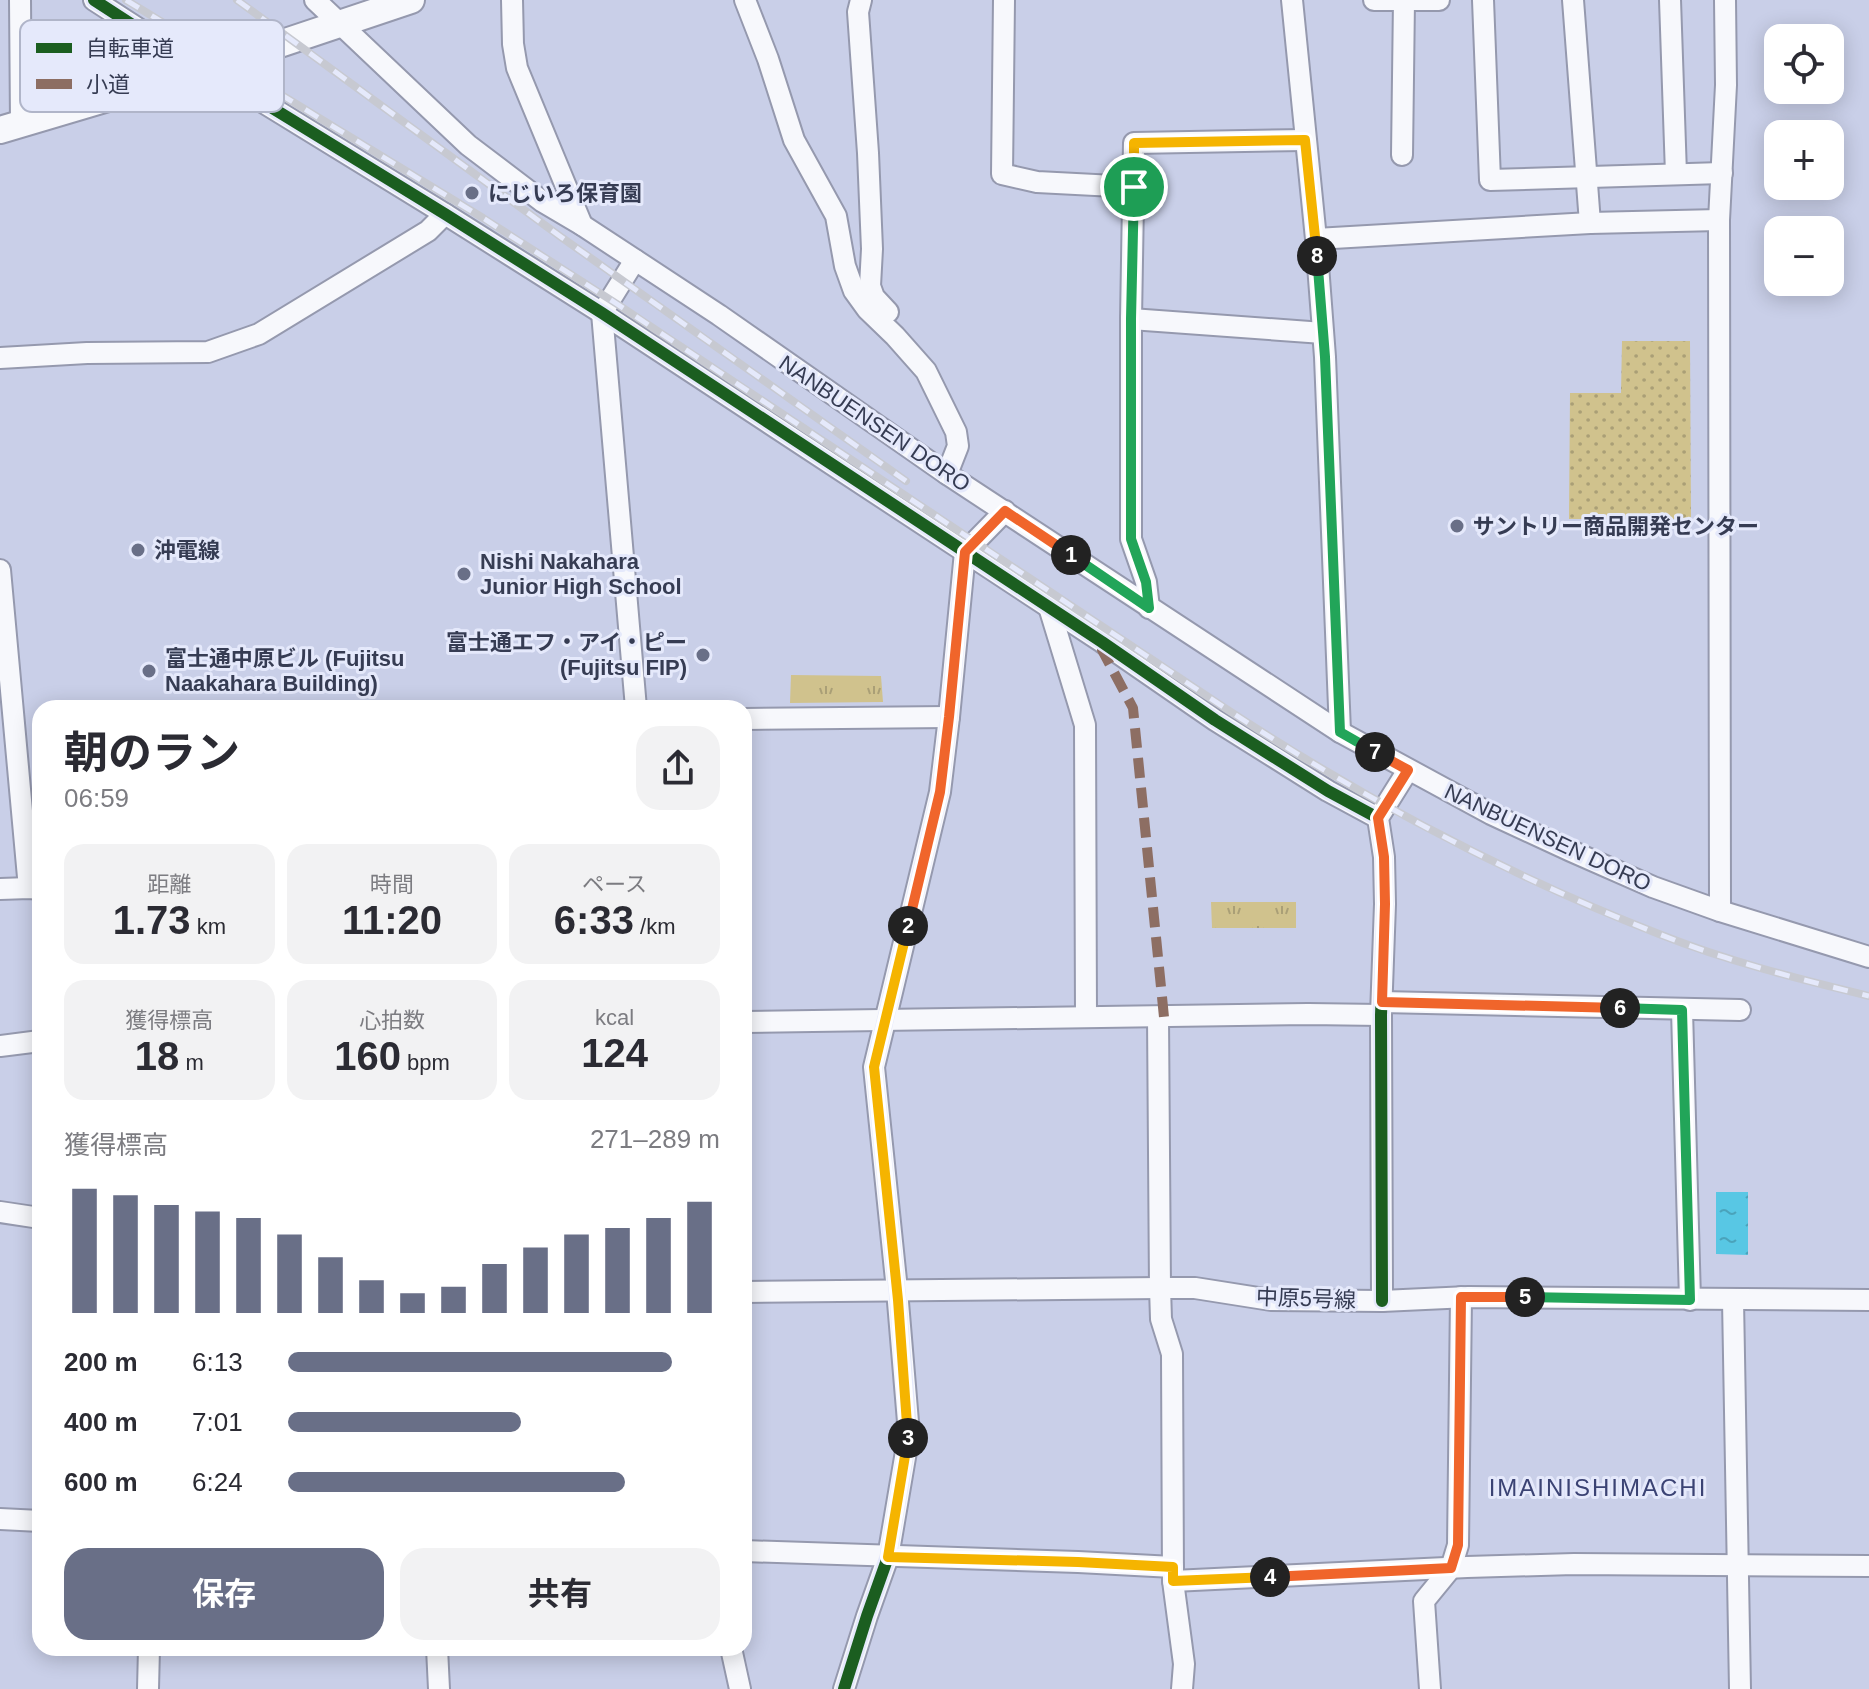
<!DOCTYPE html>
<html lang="ja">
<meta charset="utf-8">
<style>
:root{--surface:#fff;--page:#f2f2f3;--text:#2b2b33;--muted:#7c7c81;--accent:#696f87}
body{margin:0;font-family:Helvetica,"Noto Sans JP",sans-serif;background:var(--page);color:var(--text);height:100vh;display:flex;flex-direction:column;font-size:30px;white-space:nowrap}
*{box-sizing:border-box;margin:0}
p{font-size:26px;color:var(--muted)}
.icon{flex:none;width:44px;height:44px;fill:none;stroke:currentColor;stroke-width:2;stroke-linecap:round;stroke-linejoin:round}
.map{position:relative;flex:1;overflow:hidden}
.details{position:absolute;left:32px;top:700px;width:720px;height:956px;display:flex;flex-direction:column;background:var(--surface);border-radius:24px;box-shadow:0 4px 20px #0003}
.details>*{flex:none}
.buttons{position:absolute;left:1764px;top:24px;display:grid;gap:16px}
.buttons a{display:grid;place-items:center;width:80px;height:80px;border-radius:16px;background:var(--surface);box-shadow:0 4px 20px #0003;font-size:40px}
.pin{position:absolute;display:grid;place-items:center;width:68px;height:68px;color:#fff;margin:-34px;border:4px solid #fff;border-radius:50%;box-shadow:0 2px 8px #0007}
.km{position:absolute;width:40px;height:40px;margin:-20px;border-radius:50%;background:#222;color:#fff;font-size:22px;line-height:40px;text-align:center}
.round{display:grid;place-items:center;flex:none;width:84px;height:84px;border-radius:24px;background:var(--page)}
.head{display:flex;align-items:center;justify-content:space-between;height:136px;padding:0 32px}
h1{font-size:44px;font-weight:700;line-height:60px}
.figures{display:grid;grid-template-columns:repeat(3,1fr);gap:12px;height:136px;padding:8px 32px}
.figures div{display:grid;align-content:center;border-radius:20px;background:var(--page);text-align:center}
.figures b{font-size:40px;font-weight:700}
.figures small{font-size:22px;font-weight:400}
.figures p{font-size:22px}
.chart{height:224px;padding:16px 32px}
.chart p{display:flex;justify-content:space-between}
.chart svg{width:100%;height:144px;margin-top:8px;stroke:var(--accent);stroke-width:6}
.primary-button{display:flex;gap:16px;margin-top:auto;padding:16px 32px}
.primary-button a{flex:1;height:92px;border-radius:24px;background:var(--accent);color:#fff;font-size:32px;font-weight:700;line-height:92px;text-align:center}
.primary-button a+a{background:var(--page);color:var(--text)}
ul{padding:0 32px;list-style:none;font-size:26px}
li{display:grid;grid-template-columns:128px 96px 1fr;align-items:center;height:60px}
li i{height:20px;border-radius:10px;background:var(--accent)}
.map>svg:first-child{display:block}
.grass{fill:url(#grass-dots)}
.park{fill:url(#park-tufts)}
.water{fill:url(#water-ripples)}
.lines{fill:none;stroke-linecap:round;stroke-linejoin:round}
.minor-casing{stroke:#9599ae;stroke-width:24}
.major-casing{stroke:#9599ae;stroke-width:30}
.minor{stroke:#f7f8fc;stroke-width:20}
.major{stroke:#f7f8fc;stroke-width:26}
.rail-casing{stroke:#c7c9d1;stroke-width:8}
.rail{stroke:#e5e9fb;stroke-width:5;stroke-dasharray:15;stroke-linecap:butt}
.quiet{stroke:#8d6e63;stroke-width:10;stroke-dasharray:20 10;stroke-linecap:butt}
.cycleway-casing{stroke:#e5e9fb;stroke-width:17}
.cycleway{stroke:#1b5e20;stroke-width:12}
.split-1-casing{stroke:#fff;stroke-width:16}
.split-2-casing{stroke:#fff;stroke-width:16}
.split-3-casing{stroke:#fff;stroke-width:16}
.split-4-casing{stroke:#fff;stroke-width:16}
.split-5-casing{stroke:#fff;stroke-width:16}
.split-6-casing{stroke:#fff;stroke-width:16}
.split-7-casing{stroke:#fff;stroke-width:16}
.split-8-casing{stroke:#fff;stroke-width:16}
.split-9-casing{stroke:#fff;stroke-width:16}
.split-1{stroke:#22a559;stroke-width:10}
.split-2{stroke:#f0652b;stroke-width:10}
.split-3{stroke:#f5b400;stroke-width:10}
.split-4{stroke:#f5b400;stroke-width:10}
.split-5{stroke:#f0652b;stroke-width:10}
.split-6{stroke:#22a559;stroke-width:10}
.split-7{stroke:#f0652b;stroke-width:10}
.split-8{stroke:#22a559;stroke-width:10}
.split-9{stroke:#f5b400;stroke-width:10}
.poi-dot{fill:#696f87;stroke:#e5e9fb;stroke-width:3}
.labels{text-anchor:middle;stroke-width:6;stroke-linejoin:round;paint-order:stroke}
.poi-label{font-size:22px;font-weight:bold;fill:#363c53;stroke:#e5e9fb;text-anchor:start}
.street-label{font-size:22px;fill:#363c53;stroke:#e5e9fb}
.neighbourhood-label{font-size:24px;letter-spacing:2px;fill:#3b4374;stroke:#e5e9fb}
.key{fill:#e5e9fb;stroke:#b0b5c9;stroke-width:2}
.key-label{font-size:22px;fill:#363c53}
</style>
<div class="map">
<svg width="1869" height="1689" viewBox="0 0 1869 1689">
<defs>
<pattern id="grass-dots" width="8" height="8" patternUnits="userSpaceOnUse" patternTransform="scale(2)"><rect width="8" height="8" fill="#d0c28d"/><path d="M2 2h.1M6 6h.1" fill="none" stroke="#aa9f76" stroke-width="1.8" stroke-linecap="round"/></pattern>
<pattern id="park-tufts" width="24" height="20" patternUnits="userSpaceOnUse" patternTransform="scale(2)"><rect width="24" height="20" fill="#d0c28d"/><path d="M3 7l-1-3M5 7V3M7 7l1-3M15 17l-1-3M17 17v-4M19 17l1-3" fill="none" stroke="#aa9f76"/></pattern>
<pattern id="water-ripples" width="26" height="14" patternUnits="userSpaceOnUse" patternTransform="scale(2)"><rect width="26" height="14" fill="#58c7e4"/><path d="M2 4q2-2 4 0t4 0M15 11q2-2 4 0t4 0" fill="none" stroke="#4aa3bb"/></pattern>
</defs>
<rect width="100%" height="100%" fill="#c9cfe8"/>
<polygon class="grass" points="1622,341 1690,341 1691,519 1569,519 1570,393 1621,393"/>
<g class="park">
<polygon points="791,675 881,676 883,702 790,703"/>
<polygon points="1211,902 1296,902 1296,928 1212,928"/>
</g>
<polygon class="water" points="1716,1192 1748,1192 1748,1255 1716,1254"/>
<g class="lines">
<g class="minor-casing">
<g id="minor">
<polyline points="20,0 21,123"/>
<polyline points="94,0 202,70 225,79 445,214 602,313 1102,642 1215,720 1328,791 1378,818"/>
<polyline points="315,0 468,145 543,202 582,225 719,315 947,474 1340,732 1491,814 1571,851 1653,887 1720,911 1869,957"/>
<polyline points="512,0 513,44 517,68 582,225"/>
<polyline points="745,0 768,59 794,140 836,216 845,266 854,291 867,309 895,336 926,371 956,432 958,446 947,474"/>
<polyline points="861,0 858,12 868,153 872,249 870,286 874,297 888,312"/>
<polyline points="1004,0 1002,174 1037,182 1134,187"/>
<polyline points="1292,0 1316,239 1325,357 1340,732"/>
<polyline points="1374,0 1439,0"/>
<polyline points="1483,0 1490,180 1722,173"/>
<polyline points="1573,0 1590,223"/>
<polyline points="1670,0 1676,174"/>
<polyline points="1402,155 1404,0"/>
<polyline points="1316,239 1590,223 1719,220"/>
<polyline points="635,260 602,313 636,708"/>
<polyline points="1131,319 1323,333"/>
<polyline points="0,358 87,353 208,352 259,334 428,231 445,214"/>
<polyline points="0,570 29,888"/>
<polyline points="1049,607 1085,725 1086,1017"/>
<polyline points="1149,608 1146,582 1131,539 1131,319 1134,143 1305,140"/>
<polyline points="744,719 949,717"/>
<polyline points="0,889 29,888 40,889"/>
<polyline points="1720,911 1719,220 1726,85 1725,0"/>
<polyline points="1382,1002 1740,1010"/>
<polyline points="1682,1010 1690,1300"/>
<polyline points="1158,1017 1160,1288 1161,1319 1172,1354 1173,1581 1184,1664 1182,1689"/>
<polyline points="744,1022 1308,1014 1381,1015"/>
<polyline points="0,1046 40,1041"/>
<polyline points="0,1212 40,1218"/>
<polyline points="744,1292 1160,1288 1195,1288 1271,1300 1382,1301 1468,1297 1869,1300"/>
<polyline points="1733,1300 1740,1689"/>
<polyline points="1382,1301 1381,1015 1385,904 1384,857 1378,818 1408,770"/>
<polyline points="0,1519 40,1521"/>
<polyline points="744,1551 1078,1562 1173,1567"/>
<polyline points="1173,1581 1467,1567 1574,1564 1869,1566"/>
<polyline points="437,1648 439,1689"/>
<polyline points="731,1648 740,1689"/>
<polyline points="148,1689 149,1648"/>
<polyline points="844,1689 867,1616 888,1557 909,1434 897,1290 874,1067 940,792 949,717 965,552 1005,511"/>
<polyline points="1430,1689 1424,1601 1451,1568 1458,1545 1461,1297"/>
</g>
</g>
<g class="major-casing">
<polyline id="major" points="0,130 202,70 411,0"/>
</g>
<use href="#minor" class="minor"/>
<use href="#major" class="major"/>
<g class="rail-casing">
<g id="rail">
<path d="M126,0L483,218L617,304L1228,710C1364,799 1507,875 1659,934C1727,961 1798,979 1869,996"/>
<polyline points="237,0 561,237 906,481"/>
</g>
</g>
<use href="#rail" class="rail"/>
<g class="quiet">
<polyline points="965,552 1005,511"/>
<polyline points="1102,646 1102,650 1133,708 1164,1017"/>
<polyline points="1378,818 1408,770"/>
</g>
<g class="cycleway-casing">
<g id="cycleway">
<polyline points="94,0 202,70 225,79 445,214 602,313 1102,642 1215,720 1328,791 1378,818 1384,857 1385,904 1381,1015 1382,1301"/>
<polyline points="844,1689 867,1616 888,1557 909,1434 897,1290 874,1067 940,792 949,717 965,552"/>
</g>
</g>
<use href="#cycleway" class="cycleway"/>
</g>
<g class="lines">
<g class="split-1-casing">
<polyline id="split-1" points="1071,555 1149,608 1146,582 1131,539 1131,319 1134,187"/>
</g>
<g class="split-2-casing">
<polyline id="split-2" points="908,926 940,792 949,717 965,552 1005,511 1071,555"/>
</g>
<g class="split-3-casing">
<polyline id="split-3" points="908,926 874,1067 898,1300 908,1438"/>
</g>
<g class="split-4-casing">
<polyline id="split-4" points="908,1438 888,1557 1078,1562 1173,1567 1173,1581 1270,1577"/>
</g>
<g class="split-5-casing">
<polyline id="split-5" points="1270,1577 1451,1568 1458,1545 1461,1297 1525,1297"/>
</g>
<g class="split-6-casing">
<polyline id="split-6" points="1525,1297 1690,1300 1682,1010 1620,1008"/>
</g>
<g class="split-7-casing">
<polyline id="split-7" points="1375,752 1408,770 1378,818 1384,857 1385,904 1382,1002 1620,1008"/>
</g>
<g class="split-8-casing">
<polyline id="split-8" points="1317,256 1325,357 1340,732 1375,752"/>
</g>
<g class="split-9-casing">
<polyline id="split-9" points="1134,187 1134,143 1305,140 1317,256"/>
</g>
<use href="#split-1" class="split-1"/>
<use href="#split-2" class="split-2"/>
<use href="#split-3" class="split-3"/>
<use href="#split-4" class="split-4"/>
<use href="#split-5" class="split-5"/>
<use href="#split-6" class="split-6"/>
<use href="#split-7" class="split-7"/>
<use href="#split-8" class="split-8"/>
<use href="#split-9" class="split-9"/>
</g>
<g class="poi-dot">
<circle cx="472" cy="193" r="8"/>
<circle cx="1457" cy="526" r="8"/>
<circle cx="138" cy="550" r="8"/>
<circle cx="464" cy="574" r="8"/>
<circle cx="703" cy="655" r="8"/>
<circle cx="149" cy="671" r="8"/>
</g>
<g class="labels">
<g class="poi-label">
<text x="488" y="201">にじいろ保育園</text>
<text x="1473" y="534">サントリー商品開発センター</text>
<text x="154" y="558">沖電線</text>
<text x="480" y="569">Nishi Nakahara<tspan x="480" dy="25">Junior High School</tspan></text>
<text x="687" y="650" text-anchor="end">富士通エフ・アイ・ピー<tspan x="687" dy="25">(Fujitsu FIP)</tspan></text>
<text x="165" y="666">富士通中原ビル (Fujitsu<tspan x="165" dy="25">Naakahara Building)</tspan></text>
</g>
<g class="street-label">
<text transform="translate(875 423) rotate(34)" y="8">NANBUENSEN DORO</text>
<text transform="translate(1548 837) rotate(25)" y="8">NANBUENSEN DORO</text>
<text transform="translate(1306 1298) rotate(2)" y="8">中原5号線</text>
</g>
<g class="neighbourhood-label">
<text x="1598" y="1496">IMAINISHIMACHI</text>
</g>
</g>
<rect x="20" y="20" width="264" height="92" rx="12" class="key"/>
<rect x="36" y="43" width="36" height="10" fill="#1b5e20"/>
<rect x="36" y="79" width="36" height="10" fill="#8d6e63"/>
<g class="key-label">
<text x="86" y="56">自転車道</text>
<text x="86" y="92">小道</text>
</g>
</svg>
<div class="buttons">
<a><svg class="icon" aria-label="locate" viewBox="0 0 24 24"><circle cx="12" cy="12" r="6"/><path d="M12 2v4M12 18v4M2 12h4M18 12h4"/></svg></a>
<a>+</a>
<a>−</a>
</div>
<div class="pin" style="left:1134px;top:187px;background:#1e9e55"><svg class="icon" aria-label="arrive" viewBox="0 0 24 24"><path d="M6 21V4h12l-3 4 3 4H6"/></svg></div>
<b class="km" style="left:1071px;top:555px">1</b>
<b class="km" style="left:908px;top:926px">2</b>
<b class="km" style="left:908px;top:1438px">3</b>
<b class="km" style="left:1270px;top:1577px">4</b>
<b class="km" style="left:1525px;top:1297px">5</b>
<b class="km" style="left:1620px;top:1008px">6</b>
<b class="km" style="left:1375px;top:752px">7</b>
<b class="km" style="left:1317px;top:256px">8</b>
<section class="details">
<div class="head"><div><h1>朝のラン</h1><p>06:59</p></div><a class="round"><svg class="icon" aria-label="share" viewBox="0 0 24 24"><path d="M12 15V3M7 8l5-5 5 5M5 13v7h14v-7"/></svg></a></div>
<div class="figures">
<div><p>距離</p><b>1.73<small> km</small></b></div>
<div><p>時間</p><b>11:20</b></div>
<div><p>ペース</p><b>6:33<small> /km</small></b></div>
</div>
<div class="figures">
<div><p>獲得標高</p><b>18<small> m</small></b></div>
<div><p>心拍数</p><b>160<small> bpm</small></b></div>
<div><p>kcal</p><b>124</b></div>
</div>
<div class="chart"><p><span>獲得標高</span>271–289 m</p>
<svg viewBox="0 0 160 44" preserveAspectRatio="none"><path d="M5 44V6M15 44V8M25 44V11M35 44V13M45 44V15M55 44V20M65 44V27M75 44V34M85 44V38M95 44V36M105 44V29M115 44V24M125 44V20M135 44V18M145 44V15M155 44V10"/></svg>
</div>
<ul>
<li><b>200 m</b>6:13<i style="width:89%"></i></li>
<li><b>400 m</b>7:01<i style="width:54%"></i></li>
<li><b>600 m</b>6:24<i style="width:78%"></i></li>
</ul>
<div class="primary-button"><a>保存</a><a>共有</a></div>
</section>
</div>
